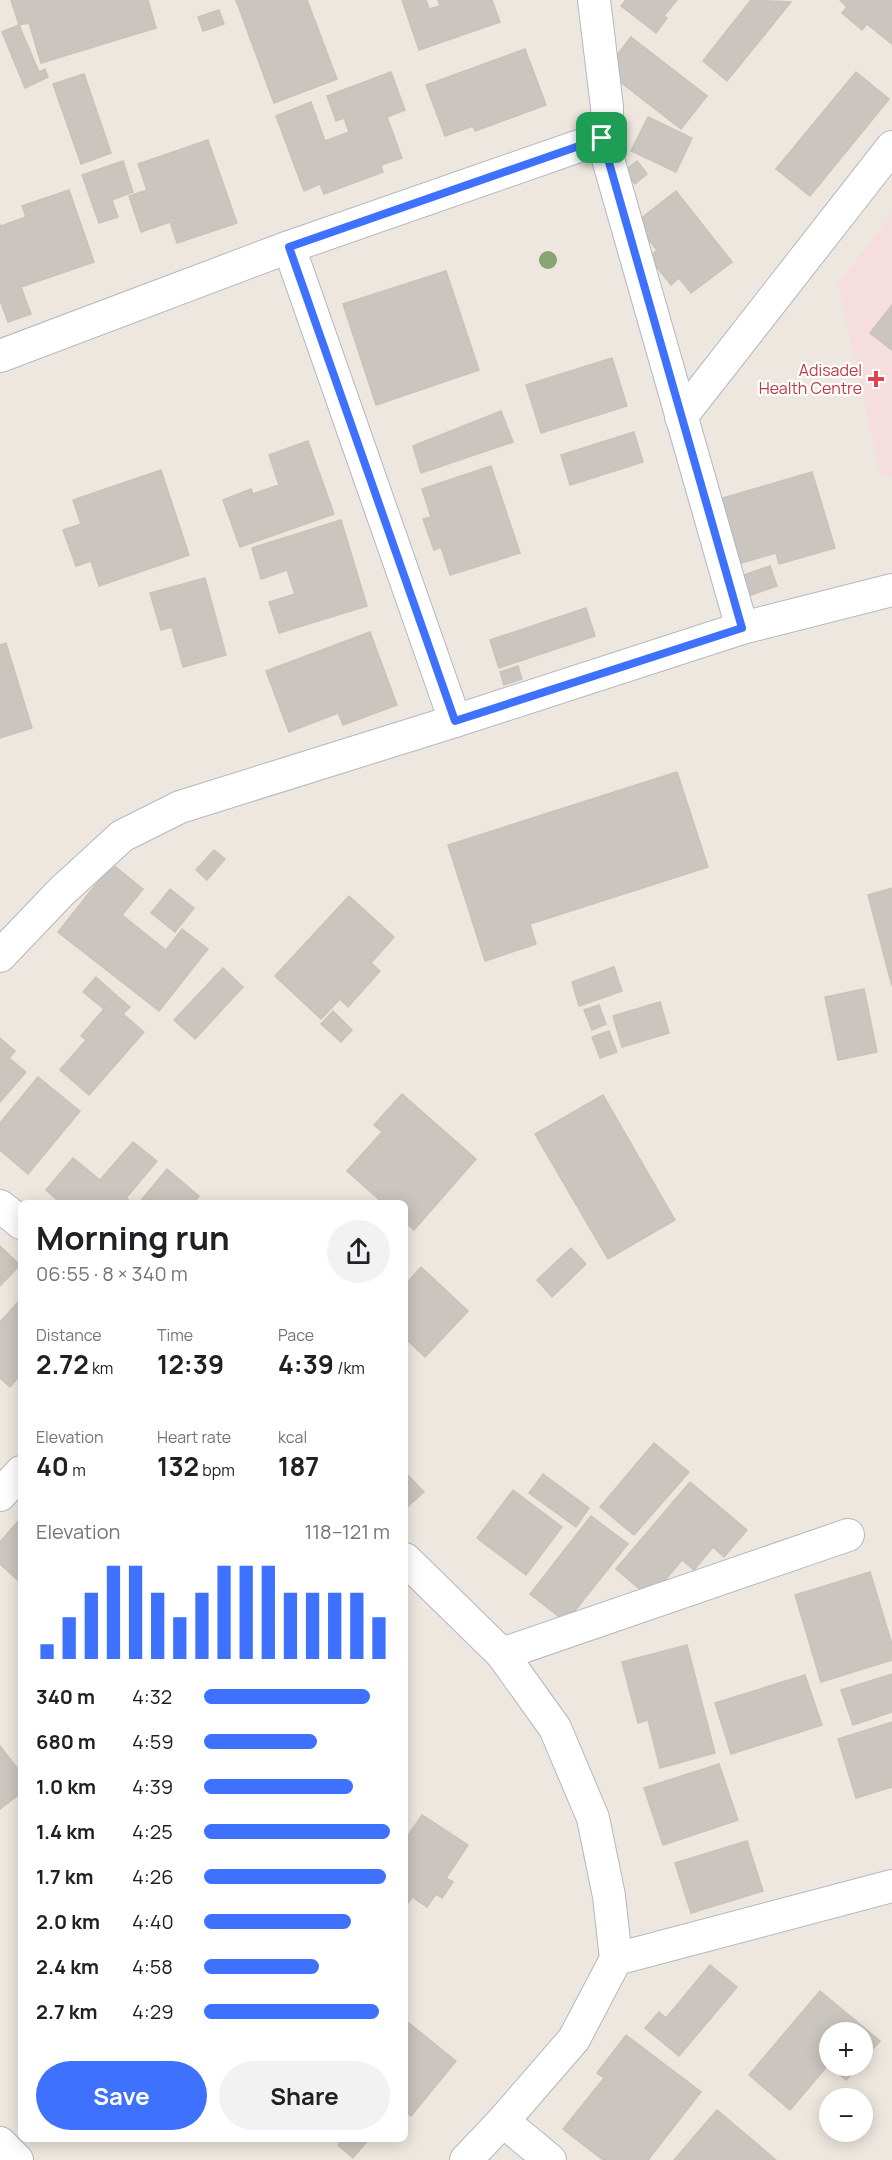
<!DOCTYPE html>
<meta charset="utf-8">
<style>
:root{--surface:#fff;--page:#f2f2f2;--text:#202124;--muted:#757577;--accent:#3d71fe}
body{margin:0;font-family:Manrope,sans-serif;background:var(--page);color:var(--text);height:100vh;display:flex;flex-direction:column;font-size:22px;white-space:nowrap}
*{box-sizing:border-box;margin:0}
p{font-size:20px;color:var(--muted)}
.icon{flex:none;width:33px;height:33px;fill:none;stroke:currentColor;stroke-width:2;stroke-linecap:round;stroke-linejoin:round}
.map{position:relative;flex:1;overflow:hidden}
.side{position:absolute;left:18px;top:1200px;width:390px;height:942px;display:flex;flex-direction:column;background:var(--surface);border-radius:9px;box-shadow:0 3px 15px #0003}
.side>*{flex:none}
.fabs{position:absolute;left:819px;top:2022px;display:grid;gap:12px}
.fabs a{display:grid;place-items:center;width:54px;height:54px;border-radius:50%;background:var(--surface);box-shadow:0 3px 15px #0003;font-size:30px}
.pin{position:absolute;display:grid;place-items:center;width:51px;height:51px;color:#fff;margin:-26px;border-radius:12px;box-shadow:0 3px 9px #0006}
.round{display:grid;place-items:center;flex:none;width:63px;height:63px;border-radius:32px;background:var(--page)}
.head{display:flex;align-items:center;justify-content:space-between;height:102px;padding:0 18px}
h1{font-size:33px;font-weight:700;line-height:45px}
.stats{display:grid;grid-template-columns:repeat(3,1fr);gap:9px;height:102px;padding:6px 18px}
.stats div{display:grid;align-content:center}
.stats b{font-size:26px;font-weight:700}
.stats small{font-size:16px;font-weight:400}
.stats p{font-size:16px}
.chart{height:168px;padding:12px 18px}
.chart p{display:flex;justify-content:space-between}
.chart svg{width:100%;height:108px;margin-top:6px;stroke:var(--accent);stroke-width:6}
.primary-button{display:flex;gap:12px;margin-top:auto;padding:12px 18px}
.primary-button a{flex:1;height:69px;border-radius:36px;background:var(--accent);color:#fff;font-size:24px;font-weight:700;line-height:69px;text-align:center}
.primary-button a+a{background:var(--page);color:var(--text)}
ul{padding:0 18px;list-style:none;font-size:20px}
li{display:grid;grid-template-columns:96px 72px 1fr;align-items:center;height:45px}
li i{height:15px;border-radius:8px;background:var(--accent)}
.map>svg:first-child{display:block}
.medical{fill:#f5dde0}
.building{fill:#cac5be;stroke:#cac3b8;stroke-width:1.5}
.lines{fill:none;stroke-linecap:round;stroke-linejoin:round}
.street-casing{stroke:#b3b7c0;stroke-width:34}
.street{stroke:#fff;stroke-width:32}
.tree{fill:#87a472}
.route-casing{stroke:#fff;stroke-width:12}
.route{stroke:#3d71fe;stroke-width:8}
.health-dot{fill:#e0444e;stroke:#fff;stroke-width:2}
.labels{text-anchor:middle;stroke-width:4.5;stroke-linejoin:round;paint-order:stroke}
.health-label{font-size:16px;fill:#be3a42;stroke:#fff;text-anchor:end}
</style>
<div class="map">
<svg width="892" height="2160" viewBox="0 0 892 2160">
<rect width="100%" height="100%" fill="#eee7df"/>
<polygon class="medical" points="892,214 892,478 880,473 838,284"/>
<g class="building">
<polygon points="11,0 148,0 156,28 41,63 29,23 19,25"/>
<polygon points="236,0 307,0 337,79 274,103"/>
<polygon points="402,0 426,0 429,9 440,6 438,0 492,0 500,22 419,50"/>
<polygon points="626,0 677,0 664,16 667,18 656,33 621,6"/>
<polygon points="751,0 791,2 727,81 703,61"/>
<polygon points="840,0 892,0 892,44 867,24 862,30 842,13 847,7"/>
<polygon points="219,10 224,24 203,31 198,17"/>
<polygon points="19,25 39,72 45,69 48,77 25,88 2,32"/>
<polygon points="631,37 707,96 681,129 605,70"/>
<polygon points="525,49 546,105 475,131 473,126 445,136 426,85"/>
<polygon points="391,72 405,110 387,117 402,158 381,165 383,172 324,194 320,184 304,191 276,116 311,102 325,141 349,132 344,118 336,121 327,96"/>
<polygon points="856,72 889,99 810,196 776,169"/>
<polygon points="84,74 111,153 81,164 53,84"/>
<polygon points="648,117 692,138 676,172 631,151"/>
<polygon points="208,140 237,223 177,243 170,222 141,232 129,196 147,190 138,164"/>
<polygon points="123,161 133,192 112,200 118,217 99,223 82,175"/>
<polygon points="637,161 647,174 635,184 624,171"/>
<polygon points="69,190 94,262 21,287 31,314 8,322 0,300 0,224 1,226 26,217 22,206"/>
<polygon points="676,191 732,262 691,293 679,278 671,285 649,257 657,250 635,223"/>
<polygon points="446,271 479,370 376,405 343,304"/>
<polygon points="892,305 892,350 870,333"/>
<polygon points="612,358 627,406 541,433 526,385"/>
<polygon points="501,411 513,442 421,473 413,446"/>
<polygon points="634,432 643,462 570,485 561,455"/>
<polygon points="308,441 334,514 240,547 223,500 251,489 253,494 279,485 269,455"/>
<polygon points="491,466 520,553 450,575 441,547 434,550 423,519 431,517 422,489"/>
<polygon points="161,470 189,555 99,586 91,561 76,566 63,530 81,524 73,500"/>
<polygon points="812,472 835,548 779,564 776,553 728,567 709,502"/>
<polygon points="341,520 367,606 279,633 269,602 295,594 287,570 261,579 252,548"/>
<polygon points="770,566 777,586 742,598 735,578"/>
<polygon points="205,578 226,655 183,667 172,627 161,630 150,593"/>
<polygon points="586,608 595,636 499,668 490,640"/>
<polygon points="370,632 397,705 343,725 338,713 289,732 266,671"/>
<polygon points="6,643 32,728 0,738 0,645"/>
<polygon points="518,666 522,679 504,685 500,672"/>
<polygon points="677,772 708,867 530,924 536,944 485,961 448,845"/>
<polygon points="214,850 225,859 207,880 196,870"/>
<polygon points="112,864 143,889 122,915 166,950 182,929 208,949 159,1011 58,932"/>
<polygon points="892,888 892,986 868,895"/>
<polygon points="170,889 194,908 175,932 151,913"/>
<polygon points="349,896 394,937 371,963 380,971 348,1007 340,999 321,1019 275,976"/>
<polygon points="614,967 622,991 579,1006 572,982"/>
<polygon points="223,968 243,987 195,1039 174,1020"/>
<polygon points="96,977 116,995 104,1009 83,992"/>
<polygon points="864,989 877,1052 838,1060 825,997"/>
<polygon points="116,995 130,1007 123,1014 144,1032 89,1095 60,1070 86,1040 81,1036"/>
<polygon points="660,1002 669,1033 622,1047 613,1016"/>
<polygon points="599,1005 606,1024 592,1030 584,1010"/>
<polygon points="333,1011 352,1030 341,1042 321,1024"/>
<polygon points="609,1031 617,1052 600,1058 592,1037"/>
<polygon points="0,1038 15,1051 9,1058 26,1072 0,1102"/>
<polygon points="38,1077 80,1111 28,1174 0,1150 0,1123"/>
<polygon points="402,1094 476,1159 414,1230 405,1222 405,1203 383,1203 347,1171 382,1132 374,1125"/>
<polygon points="603,1095 675,1220 608,1259 535,1134"/>
<polygon points="133,1142 157,1161 126,1198 132,1203 61,1203 46,1190 73,1158 100,1180"/>
<polygon points="167,1169 199,1196 193,1203 139,1203"/>
<polygon points="0,1246 20,1265 0,1286"/>
<polygon points="571,1248 586,1264 552,1297 537,1280"/>
<polygon points="421,1267 468,1311 425,1357 405,1338 405,1285"/>
<polygon points="21,1299 21,1374 10,1387 0,1378 0,1322"/>
<polygon points="654,1443 689,1472 634,1535 600,1507"/>
<polygon points="406,1473 424,1492 405,1509 405,1474"/>
<polygon points="543,1474 589,1508 576,1527 529,1493"/>
<polygon points="690,1482 747,1530 724,1557 713,1547 694,1570 682,1560 650,1598 616,1569"/>
<polygon points="513,1490 562,1527 526,1575 477,1538"/>
<polygon points="591,1516 628,1544 566,1622 530,1594"/>
<polygon points="21,1518 21,1583 0,1564 0,1542"/>
<polygon points="870,1572 892,1644 892,1660 821,1682 795,1595"/>
<polygon points="687,1645 715,1753 660,1768 648,1720 638,1723 622,1662"/>
<polygon points="892,1674 892,1712 853,1725 841,1690"/>
<polygon points="805,1675 822,1725 731,1754 715,1703"/>
<polygon points="892,1722 892,1787 856,1798 838,1739"/>
<polygon points="0,1746 21,1773 21,1793 0,1809"/>
<polygon points="719,1764 738,1820 663,1845 644,1788"/>
<polygon points="422,1815 468,1845 446,1878 453,1882 442,1898 436,1894 427,1907 412,1897 405,1908 405,1840"/>
<polygon points="747,1841 763,1891 691,1913 675,1863"/>
<polygon points="710,1965 737,1987 679,2056 645,2028 659,2012 666,2018"/>
<polygon points="820,1991 880,2041 862,2061 862,2032 830,2032 830,2066 859,2066 846,2080 828,2065 790,2110 749,2075"/>
<polygon points="405,2020 456,2061 411,2116 405,2111"/>
<polygon points="626,2035 701,2092 648,2160 603,2160 563,2129 604,2078 597,2073"/>
<polygon points="717,2110 776,2160 674,2160"/>
<polygon points="342,2139 369,2139 353,2158 338,2145"/>
</g>
<g class="lines">
<g class="street-casing">
<g id="street">
<polyline points="602,138 742,628"/>
<polyline points="289,247 455,721"/>
<polyline points="0,356 289,247 602,138 607,124 607,107 594,0"/>
<polyline points="681,417 892,147"/>
<polyline points="0,956 61,892 122,836 180,807 455,721 742,628 892,590"/>
<polyline points="0,1206 21,1223"/>
<polyline points="0,1495 21,1472"/>
<polyline points="405,1559 502,1654 555,1728 593,1818 609,1896 616,1959 574,2039 503,2121 466,2160"/>
<polyline points="502,1654 848,1535"/>
<polyline points="616,1959 892,1886"/>
<polyline points="503,2121 550,2160"/>
<polyline points="0,2143 17,2160"/>
</g>
</g>
<use href="#street" class="street"/>
</g>
<circle class="tree" cx="548" cy="260" r="9"/>
<g class="lines">
<g class="route-casing">
<polygon id="route" points="602,138 742,628 455,721 289,247"/>
</g>
<use href="#route" class="route"/>
</g>
<path class="health-dot" d="M873 370h6v6h6v6h-6v6h-6v-6h-6v-6h6z"/>
<g class="labels">
<g class="health-label">
<text x="862" y="376">Adisadel<tspan x="862" dy="18">Health Centre</tspan></text>
</g>
</g>
</svg>
<div class="fabs">
<a>+</a>
<a>−</a>
</div>
<div class="pin" style="left:602px;top:138px;background:#1e9e55"><svg class="icon" aria-label="arrive" viewBox="0 0 24 24"><path d="M6 21V4h12l-3 4 3 4H6"/></svg></div>
<section class="side">
<div class="head"><div><h1>Morning run</h1><p>06:55 · 8 × 340 m</p></div><a class="round"><svg class="icon" aria-label="share" viewBox="0 0 24 24"><path d="M12 15V3M7 8l5-5 5 5M5 13v7h14v-7"/></svg></a></div>
<div class="stats">
<div><p>Distance</p><b>2.72<small> km</small></b></div>
<div><p>Time</p><b>12:39</b></div>
<div><p>Pace</p><b>4:39<small> /km</small></b></div>
</div>
<div class="stats">
<div><p>Elevation</p><b>40<small> m</small></b></div>
<div><p>Heart rate</p><b>132<small> bpm</small></b></div>
<div><p>kcal</p><b>187</b></div>
</div>
<div class="chart"><p><span>Elevation</span>118–121 m</p>
<svg viewBox="0 0 160 44" preserveAspectRatio="none"><path d="M5 44V38M15 44V27M25 44V17M35 44V6M45 44V6M55 44V17M65 44V27M75 44V17M85 44V6M95 44V6M105 44V6M115 44V17M125 44V17M135 44V17M145 44V17M155 44V27"/></svg>
</div>
<ul>
<li><b>340 m</b>4:32<i style="width:89%"></i></li>
<li><b>680 m</b>4:59<i style="width:61%"></i></li>
<li><b>1.0 km</b>4:39<i style="width:80%"></i></li>
<li><b>1.4 km</b>4:25<i style="width:100%"></i></li>
<li><b>1.7 km</b>4:26<i style="width:98%"></i></li>
<li><b>2.0 km</b>4:40<i style="width:79%"></i></li>
<li><b>2.4 km</b>4:58<i style="width:62%"></i></li>
<li><b>2.7 km</b>4:29<i style="width:94%"></i></li>
</ul>
<div class="primary-button"><a>Save</a><a>Share</a></div>
</section>
</div>
